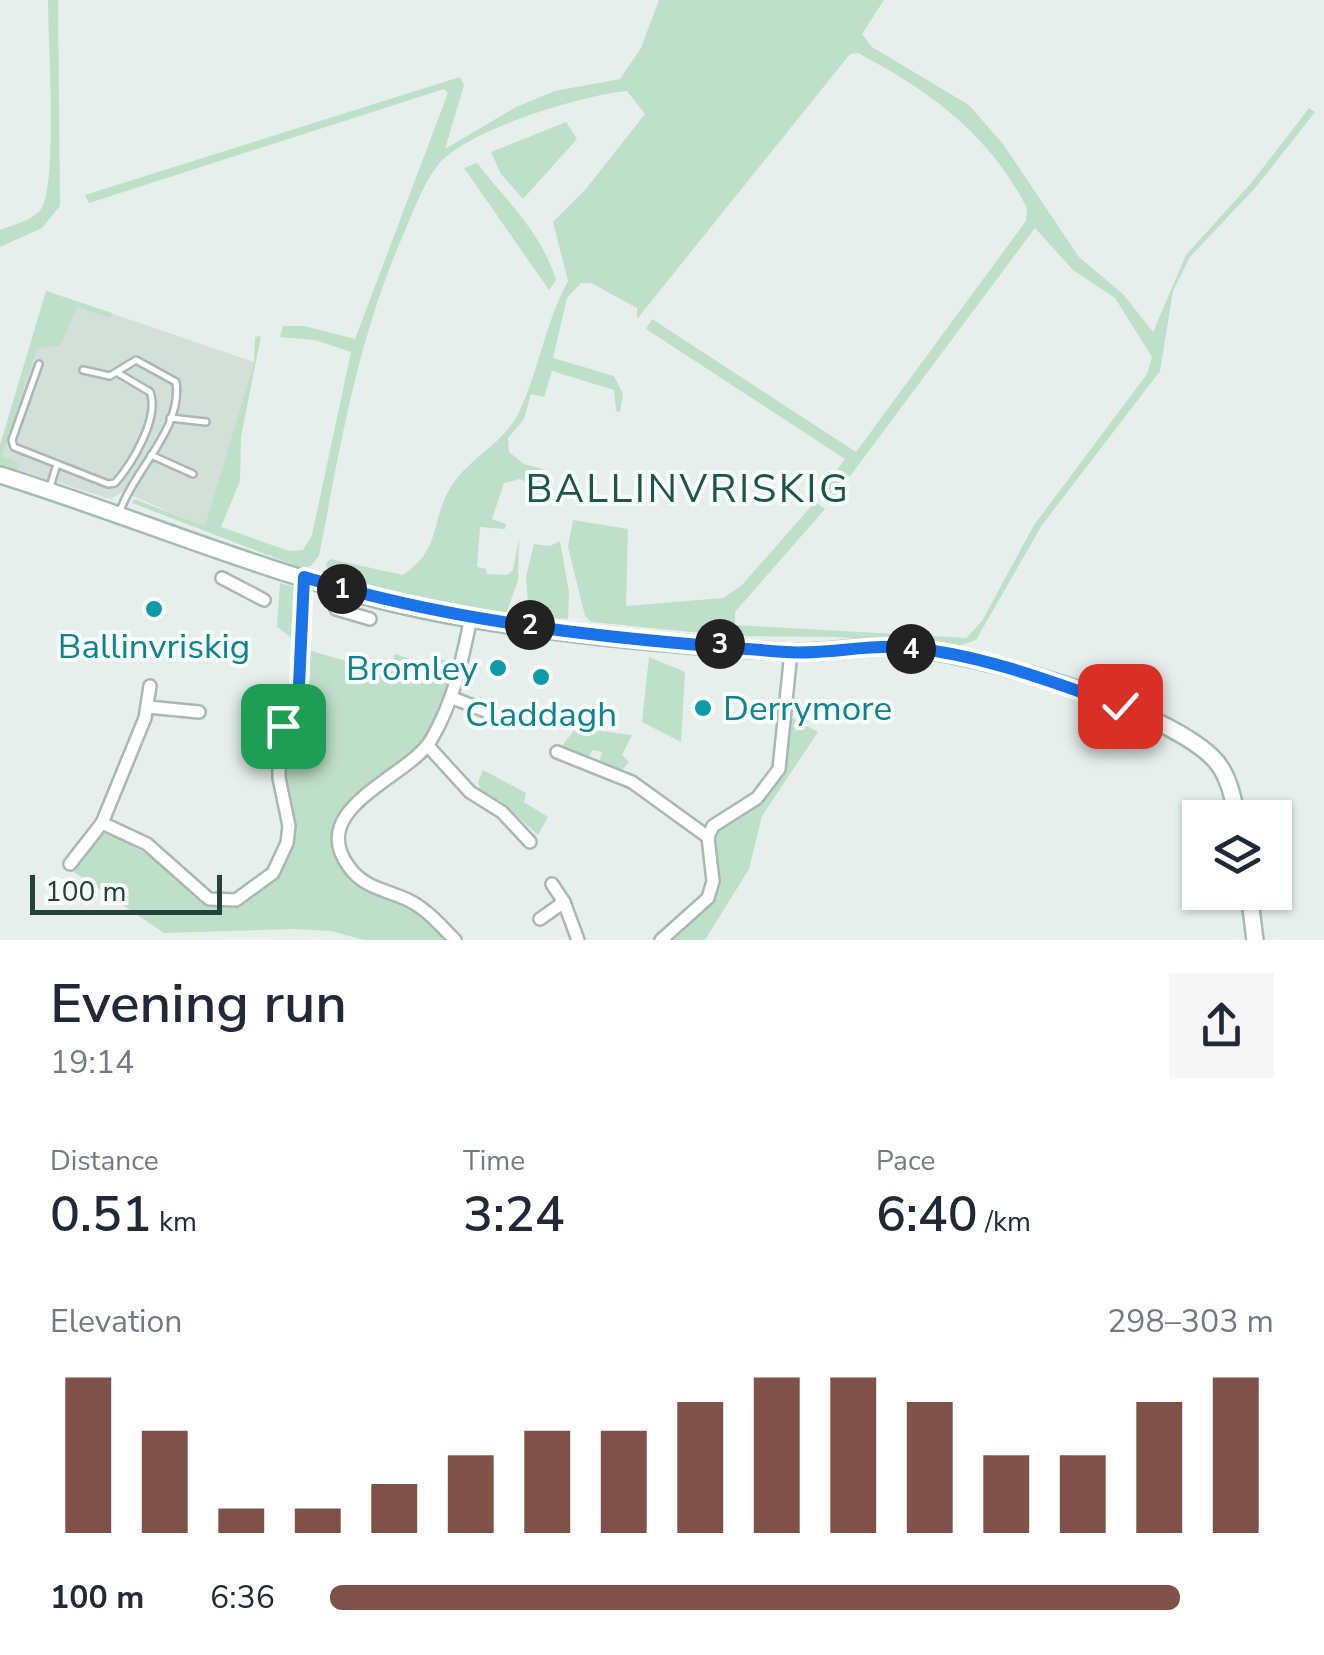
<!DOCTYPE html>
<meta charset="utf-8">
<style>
:root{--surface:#fff;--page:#f6f6f7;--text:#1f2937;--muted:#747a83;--accent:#7f5249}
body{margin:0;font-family:"Nunito Sans",sans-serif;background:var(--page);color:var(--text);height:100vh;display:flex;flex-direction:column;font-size:38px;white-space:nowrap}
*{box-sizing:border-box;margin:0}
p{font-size:32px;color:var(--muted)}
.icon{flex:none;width:55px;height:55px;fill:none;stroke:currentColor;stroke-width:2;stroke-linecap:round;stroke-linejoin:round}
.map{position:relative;height:940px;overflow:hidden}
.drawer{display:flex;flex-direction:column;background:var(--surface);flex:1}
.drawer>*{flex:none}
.controls{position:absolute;left:1182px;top:800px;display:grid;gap:20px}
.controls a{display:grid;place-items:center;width:110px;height:110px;border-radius:0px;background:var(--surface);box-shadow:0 2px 8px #0004;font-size:50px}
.scale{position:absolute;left:30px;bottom:25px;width:192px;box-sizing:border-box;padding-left:10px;border:5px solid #24423a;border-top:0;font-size:28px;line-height:35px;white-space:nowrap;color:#24423a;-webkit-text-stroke:8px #f7fbf9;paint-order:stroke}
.pin{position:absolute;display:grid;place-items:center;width:85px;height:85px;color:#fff;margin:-42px;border-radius:20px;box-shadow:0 5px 15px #0006}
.km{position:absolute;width:50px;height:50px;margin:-25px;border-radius:50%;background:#222;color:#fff;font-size:28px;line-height:50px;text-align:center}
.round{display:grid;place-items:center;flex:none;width:105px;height:105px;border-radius:0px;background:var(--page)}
.head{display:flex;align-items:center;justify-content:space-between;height:170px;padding:0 50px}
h1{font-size:55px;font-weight:600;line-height:75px}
.stats{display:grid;grid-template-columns:repeat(3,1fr);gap:15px;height:170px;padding:10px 50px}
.stats div{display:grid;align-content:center}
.stats b{font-size:50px;font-weight:600}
.stats small{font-size:28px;font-weight:400}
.stats p{font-size:28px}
.chart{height:280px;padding:20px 50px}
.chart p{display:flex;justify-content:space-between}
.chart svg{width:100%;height:180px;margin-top:10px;stroke:var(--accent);stroke-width:6}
ul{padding:0 50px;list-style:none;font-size:32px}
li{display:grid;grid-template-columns:160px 120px 1fr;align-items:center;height:75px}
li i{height:25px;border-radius:12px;background:var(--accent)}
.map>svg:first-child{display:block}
.built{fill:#d4dfda}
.green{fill:#bfe0c8}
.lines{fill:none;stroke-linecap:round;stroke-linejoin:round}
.lane-casing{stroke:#a8b8b2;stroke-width:10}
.street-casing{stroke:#a8b8b2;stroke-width:16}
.secondary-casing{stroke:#a4bbb3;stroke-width:20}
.lane{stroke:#fff;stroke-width:5}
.street{stroke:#fff;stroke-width:11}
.secondary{stroke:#fff;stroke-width:15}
.route-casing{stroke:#fff;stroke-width:20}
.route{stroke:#1a73e8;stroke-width:12}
.culture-dot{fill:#0f9aa8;stroke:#f7fbf9;stroke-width:4}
.labels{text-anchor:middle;stroke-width:8;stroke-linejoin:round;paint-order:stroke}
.culture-label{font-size:35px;fill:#0d838f;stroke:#f7fbf9}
.quarter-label{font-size:40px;letter-spacing:2.5px;fill:#1f5548;stroke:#f7fbf9}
</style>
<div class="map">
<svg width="1324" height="940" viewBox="0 0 1324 940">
<rect width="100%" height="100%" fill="#e6efeb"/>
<polygon class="built" points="46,291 254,362 205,527 123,492 110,499 18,470 19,463 0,457"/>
<g class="green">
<path d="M48,0H58L60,206L42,228L0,247V230C12,225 34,220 41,209C58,185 48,37 48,0Z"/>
<path d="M659,0H884L862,34L872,47L969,105L1003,144L1079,257L1123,294L1153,332L1186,255L1252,182L1309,108L1315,112L1256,187L1190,257L1173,291L1160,371L1042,525L976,640L952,648L838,637L732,636L591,622L585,616L568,547L573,520L628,529L626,606L723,598L741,586L815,502L825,509L735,612V625L966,638L982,621L1034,525L1147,374L1152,357L1115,298L1073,270L1035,228L833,499L822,491L845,459L646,329L652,319L856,452L1026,221L1027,208C989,134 930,91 858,53L850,54L637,319V308L591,283H581L567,298L553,358L614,376L623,394L620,412L616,411L614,390L552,371L544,397L531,394L524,419L508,438L509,452L524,464L543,469L540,488L520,479L504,483L492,519L506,524L505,529L480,527L477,567L486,569L487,574L507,575L513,570L519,538L518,581L505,616L350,583L329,576L326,564L330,559L403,575C441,549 430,525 449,490C467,458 505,444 520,410C539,369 546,321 568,281L553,222L585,190L645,114L627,91C583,95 465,130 438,165C421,186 412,216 401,240C357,342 340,448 319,556L311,566L302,568L132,503L134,499L205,526L254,362L255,337L261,336L241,437L240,481L221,527L289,551L303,550L312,535L351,352L315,340L280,337L283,326H304L355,339L448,93L444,89L89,203L85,195L460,77L464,85L445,149L516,107L555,91L620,79L641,48Z"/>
<polygon points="566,122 577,139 523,199 501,174 491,152"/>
<path d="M477,163C506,200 542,233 556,280L549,290L464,168Z"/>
<polygon points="46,291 112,313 110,318 77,307 60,346 37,348 2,456 19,463 18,470 0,467 0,445"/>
<polygon points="560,541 569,592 568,619 529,617 526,577 534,544 550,546"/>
<polygon points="280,583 301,589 301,645 277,627"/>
<polygon points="308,650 387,673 395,654 434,667 437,659 457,662 447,699 422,744 343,811 335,834 342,864 424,910 455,940 364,940 331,931 294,929 164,933 74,872 104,830 159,861 194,897 213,906 237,905 265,887 290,851 293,821 282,783 282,752 305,681"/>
<polygon points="649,657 685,672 681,742 642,722"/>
<polygon points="790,717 818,732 762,816 749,869 705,940 663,940 706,899 718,828 727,818 756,805 773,788 784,765"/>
<polygon points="576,728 632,735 622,755 629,762 617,775 598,766 602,752 593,750 585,762 557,752"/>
<polygon points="483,770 526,793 524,802 548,817 538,835 499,800 494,803 481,795 478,782"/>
</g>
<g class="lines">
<g class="lane-casing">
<g id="lane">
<path d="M39,364L12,440L14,447L108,484L115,483C132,464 160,417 150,392L118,373"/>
<path d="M83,370L110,376L136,360L176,382C183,428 134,470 120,511"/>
<polyline points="170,418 206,422"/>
<polyline points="151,455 193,474"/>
<polyline points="49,490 57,464"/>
</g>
</g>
<g class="street-casing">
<g id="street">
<polyline points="222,578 264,600"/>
<polyline points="336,609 370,619"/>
<polyline points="453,698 510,721"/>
<polyline points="148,707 199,712"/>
<polyline points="428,746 470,792 502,812 530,842"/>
<polyline points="557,752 632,782 708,837"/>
<polyline points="102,823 147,844 209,899 236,900 273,873 287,843 289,826 279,778 279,744 299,686 304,577"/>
<polyline points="70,864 102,823 145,718 150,686"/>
<polyline points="552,884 564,902 578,940"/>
<polyline points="540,919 564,902"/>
<path d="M455,940C441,926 427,909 408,900C387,890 364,888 349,867C305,808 408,778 431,740C454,701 462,661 471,617"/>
<polyline points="661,940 708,898 713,881 708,837 713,826 757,798 779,769 791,652"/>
</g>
</g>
<g class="secondary-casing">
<g id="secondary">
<path d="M0,475C132,516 261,572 396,604C515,632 664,644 787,652C824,654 862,645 900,647C973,652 1158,706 1211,756C1228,771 1233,797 1237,818"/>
<polyline points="1249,892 1255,940"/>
</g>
</g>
<use href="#lane" class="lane"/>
<use href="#street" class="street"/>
<use href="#secondary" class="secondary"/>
</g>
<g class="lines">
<g class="route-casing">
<path id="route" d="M283,726L299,686L304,577C460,625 624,640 786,652C823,655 862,645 900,647C974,652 1051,681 1120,706"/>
</g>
<use href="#route" class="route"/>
</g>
<g class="culture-dot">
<circle cx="154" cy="609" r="10"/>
<circle cx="498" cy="668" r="10"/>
<circle cx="541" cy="677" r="10"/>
<circle cx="703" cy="708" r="10"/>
</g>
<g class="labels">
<g class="culture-label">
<text x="154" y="658">Ballinvriskig</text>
<text x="478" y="680" text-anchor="end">Bromley</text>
<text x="723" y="720" text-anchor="start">Derrymore</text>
<text x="541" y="726">Claddagh</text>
</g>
<g class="quarter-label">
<text x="688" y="502">BALLINVRISKIG</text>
</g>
</g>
</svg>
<div class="controls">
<a><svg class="icon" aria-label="layers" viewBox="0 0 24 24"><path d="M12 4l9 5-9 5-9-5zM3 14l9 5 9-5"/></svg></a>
</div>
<div class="scale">100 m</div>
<div class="pin" style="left:283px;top:726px;background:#1e9e55"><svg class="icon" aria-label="arrive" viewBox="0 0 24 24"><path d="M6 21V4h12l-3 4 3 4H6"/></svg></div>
<div class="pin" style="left:1120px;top:706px;background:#d93025"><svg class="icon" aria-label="check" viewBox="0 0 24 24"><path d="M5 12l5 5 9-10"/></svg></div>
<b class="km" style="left:342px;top:589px">1</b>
<b class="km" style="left:530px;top:625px">2</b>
<b class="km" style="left:720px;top:644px">3</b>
<b class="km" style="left:911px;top:649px">4</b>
</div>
<section class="drawer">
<div class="head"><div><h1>Evening run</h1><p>19:14</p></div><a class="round"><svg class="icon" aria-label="share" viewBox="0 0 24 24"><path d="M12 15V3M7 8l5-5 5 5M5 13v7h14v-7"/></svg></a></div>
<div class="stats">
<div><p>Distance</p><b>0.51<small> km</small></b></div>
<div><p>Time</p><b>3:24</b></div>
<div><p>Pace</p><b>6:40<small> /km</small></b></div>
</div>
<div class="chart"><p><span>Elevation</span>298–303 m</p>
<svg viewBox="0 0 160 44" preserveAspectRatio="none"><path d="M5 44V6M15 44V19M25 44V38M35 44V38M45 44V32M55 44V25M65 44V19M75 44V19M85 44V12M95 44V6M105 44V6M115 44V12M125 44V25M135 44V25M145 44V12M155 44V6"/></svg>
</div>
<ul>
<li><b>100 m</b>6:36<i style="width:90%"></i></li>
</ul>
</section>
